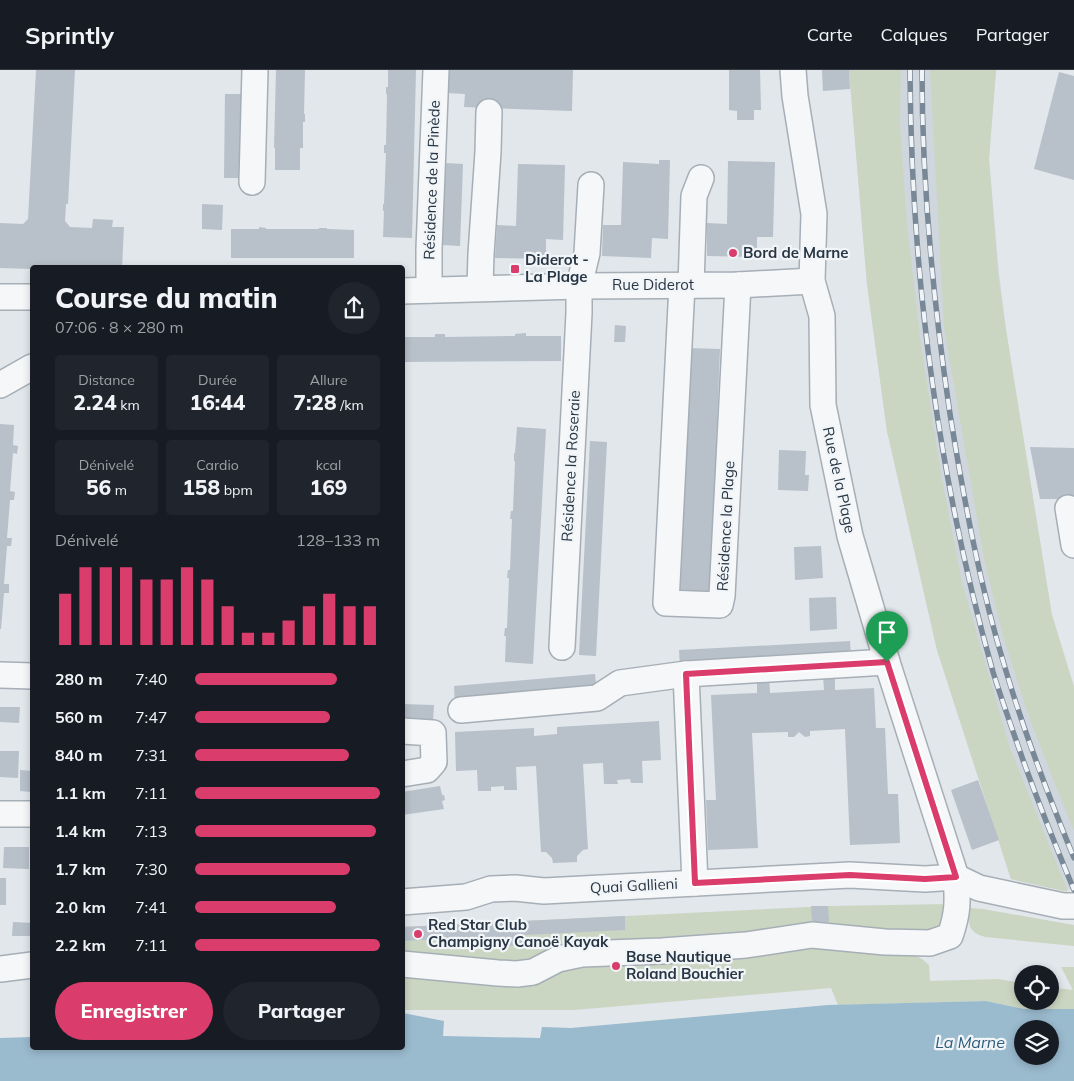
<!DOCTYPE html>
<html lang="fr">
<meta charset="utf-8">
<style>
:root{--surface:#171b24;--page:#20242c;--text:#f1f3f6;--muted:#9ea1a6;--line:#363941;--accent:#da3d6b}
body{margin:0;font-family:Mulish,sans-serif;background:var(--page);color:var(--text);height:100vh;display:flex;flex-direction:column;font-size:19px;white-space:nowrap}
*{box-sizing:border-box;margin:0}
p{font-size:16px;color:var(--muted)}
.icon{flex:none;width:28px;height:28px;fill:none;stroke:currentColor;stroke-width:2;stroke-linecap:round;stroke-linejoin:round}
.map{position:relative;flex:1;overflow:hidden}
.panel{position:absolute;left:30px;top:195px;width:375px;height:785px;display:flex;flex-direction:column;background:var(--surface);border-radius:5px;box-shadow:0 2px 8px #0003}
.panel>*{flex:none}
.fabs{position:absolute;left:1014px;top:895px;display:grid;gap:10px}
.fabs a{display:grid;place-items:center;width:45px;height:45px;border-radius:50%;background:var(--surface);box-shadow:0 2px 8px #0003;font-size:25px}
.pin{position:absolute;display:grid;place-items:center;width:42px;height:42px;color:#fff;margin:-51px -21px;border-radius:50% 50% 50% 0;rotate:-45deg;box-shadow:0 0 5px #0007}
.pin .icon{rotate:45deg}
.round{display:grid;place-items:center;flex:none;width:52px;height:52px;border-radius:26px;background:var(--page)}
.overview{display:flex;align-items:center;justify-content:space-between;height:85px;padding:0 25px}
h1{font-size:28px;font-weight:800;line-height:38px}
.figures{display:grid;grid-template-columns:repeat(3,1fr);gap:8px;height:85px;padding:5px 25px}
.figures div{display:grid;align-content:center;border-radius:5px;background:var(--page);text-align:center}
.figures b{font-size:21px;font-weight:800}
.figures small{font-size:14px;font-weight:400}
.figures p{font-size:14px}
.chart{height:140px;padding:10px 25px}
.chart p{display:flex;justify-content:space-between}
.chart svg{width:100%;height:90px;margin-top:5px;stroke:var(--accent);stroke-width:6}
.button{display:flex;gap:10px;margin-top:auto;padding:10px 25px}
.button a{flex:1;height:58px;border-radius:30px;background:var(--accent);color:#fff;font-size:20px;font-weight:800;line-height:58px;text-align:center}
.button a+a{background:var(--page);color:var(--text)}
ul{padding:0 25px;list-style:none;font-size:16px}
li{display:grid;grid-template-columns:80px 60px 1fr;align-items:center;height:38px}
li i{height:12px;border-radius:6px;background:var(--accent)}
header{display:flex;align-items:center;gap:30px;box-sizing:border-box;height:70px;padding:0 25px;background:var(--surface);border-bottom:1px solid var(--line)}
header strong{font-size:24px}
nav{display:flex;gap:28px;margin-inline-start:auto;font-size:18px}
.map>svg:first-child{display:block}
.built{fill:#cfd6dd}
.green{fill:#cad6c2}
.water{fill:#9abace;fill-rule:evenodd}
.building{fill:#b8c0c9}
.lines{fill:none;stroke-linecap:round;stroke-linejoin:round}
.minor-casing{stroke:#a6aeb6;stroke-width:28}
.minor{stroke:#f5f7f9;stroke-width:25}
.rail-casing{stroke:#798896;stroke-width:5.5}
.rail{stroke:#f1f5f8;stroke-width:4;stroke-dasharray:11;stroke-linecap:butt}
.route-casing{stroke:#fff;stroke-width:10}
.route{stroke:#da3d6b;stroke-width:6}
.poi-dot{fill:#da3d6b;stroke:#f1f5f8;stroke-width:2}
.labels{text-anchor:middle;stroke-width:4.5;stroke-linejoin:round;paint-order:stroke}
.street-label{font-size:15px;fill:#283644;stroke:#f1f5f8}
.poi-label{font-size:15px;font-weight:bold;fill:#283644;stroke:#f1f5f8;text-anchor:start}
.water-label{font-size:16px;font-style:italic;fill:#2e5c7c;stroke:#f1f5f8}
</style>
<header>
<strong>Sprintly</strong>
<nav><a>Carte</a><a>Calques</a><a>Partager</a></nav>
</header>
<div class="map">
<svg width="1074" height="1011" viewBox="0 0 1074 1011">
<rect width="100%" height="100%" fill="#e1e7eb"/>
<polygon class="built" points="849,0 996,0 989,89 999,204 1006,260 1049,527 1052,545 1074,617 1074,820 1055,819 1011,809 937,580 887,361 867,214"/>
<g class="green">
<polygon points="849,0 901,0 900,56 907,155 921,275 941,404 962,513 1010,678 1068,822 1011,809 937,580 887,361 867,214"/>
<polygon points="930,0 996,0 989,89 998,204 1006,260 1049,527 1052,545 1074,617 1074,761 1053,709 1029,647 1003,566 984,489 944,257"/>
<polygon points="950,834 942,860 897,877 922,889 929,895 930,911 998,909 1022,913 1022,931 1050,931 1050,917 1073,920 1061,897 1074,897 1074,939 1024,939 986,931 838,935 831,918 574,940 403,940 403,857 828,836"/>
<path d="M969,838L983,839L1074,855V876L985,867C967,861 969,855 969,838Z"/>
</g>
<path class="water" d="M986,931L1024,939H1074V1011H0V968L32,967V978H402L403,943L444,951L443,966L540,968L542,957L571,958L828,935ZM1022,959H1050V986H1022Z"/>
<g class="building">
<polygon points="36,0 75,0 68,134 66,134 65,151 70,157 92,158 93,149 113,150 112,157 124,157 122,198 32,198 32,199 0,198 0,153 23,154 28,149"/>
<polygon points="276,0 305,0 304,44 305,44 305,52 303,52 303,78 300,78 300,100 275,100 275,78 274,77"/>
<polygon points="388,0 416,0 412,168 383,167 384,141 383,141 383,134 384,134 386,83 384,83 384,75 386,75 387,24 386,24 386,17 388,17"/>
<polygon points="448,0 573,0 572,41 464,37 465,24 447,23"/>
<polygon points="729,0 760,0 761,40 754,40 754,50 737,50 737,41 729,40"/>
<polygon points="822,0 849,0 850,19 823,21"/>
<polygon points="1059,2 1074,6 1074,110 1034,99"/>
<polygon points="225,24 243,24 241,108 224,108"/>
<polygon points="659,90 670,90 668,169 652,168 651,188 602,186 603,155 621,155 623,92 659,94"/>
<polygon points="728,91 775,92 773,167 757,167 757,187 707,186 707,153 727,154"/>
<polygon points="445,93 463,94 460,176 443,175"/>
<polygon points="518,94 565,95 563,170 546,169 546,189 495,188 497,155 516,156"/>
<polygon points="202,134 223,135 222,160 202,159"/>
<polygon points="259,157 266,158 266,159 319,159 319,158 327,158 327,159 354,160 354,188 231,188 231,159 259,159"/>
<polygon points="615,255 626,256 625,272 614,272"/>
<polygon points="526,263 526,266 561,266 561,291 402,292 402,267 435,267 435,264 445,264 445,267 515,266 515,264"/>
<polygon points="687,278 720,279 710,531 677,529"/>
<polygon points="0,354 14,355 13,375 18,376 17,384 13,383 10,421 15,422 14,430 10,430 7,468 12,468 11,476 7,476 4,514 9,514 9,523 4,523 1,559 0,559"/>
<polygon points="517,357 546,359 533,594 505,592 506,566 504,566 505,558 507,558 509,508 507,508 508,500 510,500 512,449 510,449 511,441 513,441 515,391 514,391 514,383 515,383"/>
<polygon points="590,371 607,372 596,586 579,585"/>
<polygon points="1030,377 1074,378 1074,429 1040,429"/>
<polygon points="779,380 806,381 805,405 809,405 808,421 778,420"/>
<polygon points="821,476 823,508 795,510 794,477"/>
<polygon points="836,527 837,559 810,561 809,528"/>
<polygon points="850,571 851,588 680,598 679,580"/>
<polygon points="595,604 597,622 455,635 454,616"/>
<polygon points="823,604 835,604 835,620 874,618 876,658 885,658 888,724 898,724 900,773 850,775 845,659 810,661 810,666 805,667 799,662 794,667 788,667 788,662 752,663 758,778 708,780 706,730 716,730 711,625 757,623 757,607 769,607 770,623 824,620"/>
<polygon points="402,634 434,635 433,651 402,653"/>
<polygon points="0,637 20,637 19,653 0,652"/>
<polygon points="659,651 661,690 642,691 643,713 631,713 630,709 617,710 618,714 604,714 603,693 583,694 588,779 583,780 577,786 577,792 553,793 552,788 546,782 541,782 536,696 516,697 517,720 504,720 504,716 491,717 491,721 478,721 477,700 456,701 455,662 534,658 534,666 557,664 557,657"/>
<polygon points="0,681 19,681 18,708 0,707"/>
<polygon points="20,700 32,701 32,722 20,721"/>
<polygon points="978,710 999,770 972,780 951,720"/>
<polygon points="440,716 442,725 444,725 445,730 442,731 444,739 402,745 402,722"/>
<polygon points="4,777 29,777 29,799 3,798"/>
<rect x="0" y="808" width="6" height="27"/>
<polygon points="811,836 828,836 829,852 812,852"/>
<polygon points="625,846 625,860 524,865 524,875 482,877 482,867 402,871 402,857"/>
<polygon points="13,852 32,853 32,866 12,866"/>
</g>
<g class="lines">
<g class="minor-casing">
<g id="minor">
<polyline points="252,112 255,0"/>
<polyline points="682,215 666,533 720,535 722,526 738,215"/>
<polyline points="691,215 694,126 701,108"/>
<polyline points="480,218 481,184 488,82 489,42"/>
<polyline points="429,220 429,179 436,0"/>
<polyline points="402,221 579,216 738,215 812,211"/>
<polyline points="0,227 32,227"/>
<polyline points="0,315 32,297"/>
<polyline points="1068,438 1074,475"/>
<polyline points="562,577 579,243 579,216 587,183 591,115"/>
<polyline points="0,605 32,606"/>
<polyline points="461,640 597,628 620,613 686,604"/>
<polyline points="402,661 433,663 434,692 427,700 402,704"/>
<polyline points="0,744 32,744"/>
<polyline points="695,813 686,604 887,592"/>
<polyline points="402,832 466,827 491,819 515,818 544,821 850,805 925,809 956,807 979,818 1063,836 1074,836"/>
<path d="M402,894L498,903L517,904L533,902L558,889L582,884L662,881L746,875L812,865L885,872L930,873L950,866C958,843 958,831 956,807L887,592L850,466L823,335L822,246L812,211L814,144L795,26L793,0"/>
<polyline points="0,899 32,895"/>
</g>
</g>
<use href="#minor" class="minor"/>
<g class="rail-casing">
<g id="rail">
<path d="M910,0C911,203 938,407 993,602C1002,631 1013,661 1023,690C1039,734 1056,777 1074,820"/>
<path d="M922,0C922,115 933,230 950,344C964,430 980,517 1006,601C1025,665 1049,727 1074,788"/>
</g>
</g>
<use href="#rail" class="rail"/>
</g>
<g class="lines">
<g class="route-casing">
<polygon id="route" points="887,592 956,807 925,809 850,805 695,813 686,604"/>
</g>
<use href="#route" class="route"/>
</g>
<g class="poi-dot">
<circle cx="733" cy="183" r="5"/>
<rect x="510" y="194" width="10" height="10" rx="2.5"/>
<circle cx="418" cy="864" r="5"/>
<circle cx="616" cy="896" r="5"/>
</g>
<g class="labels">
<g class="street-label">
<text transform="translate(432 110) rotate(-88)" y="5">Résidence de la Pinède</text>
<text x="653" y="220">Rue Diderot</text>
<text transform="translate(571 396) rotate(-87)" y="5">Résidence la Roseraie</text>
<text transform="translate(839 410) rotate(78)" y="5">Rue de la Plage</text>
<text transform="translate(726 456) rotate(-87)" y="5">Résidence la Plage</text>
<text transform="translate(634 816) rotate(-3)" y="5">Quai Gallieni</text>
</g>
<g class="poi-label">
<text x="743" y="188">Bord de Marne</text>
<text x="525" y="195">Diderot -<tspan x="525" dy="17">La Plage</tspan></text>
<text x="428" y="860">Red Star Club<tspan x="428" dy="17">Champigny Canoë Kayak</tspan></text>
<text x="626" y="892">Base Nautique<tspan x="626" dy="17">Roland Bouchier</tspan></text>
</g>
<g class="water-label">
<text x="970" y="978">La Marne</text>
</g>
</g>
</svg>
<div class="fabs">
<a><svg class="icon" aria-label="locate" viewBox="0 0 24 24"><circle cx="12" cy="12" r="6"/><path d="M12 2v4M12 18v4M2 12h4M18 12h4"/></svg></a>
<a><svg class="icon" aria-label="layers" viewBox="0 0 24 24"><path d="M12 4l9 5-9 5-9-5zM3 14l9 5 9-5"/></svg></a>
</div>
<div class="pin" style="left:887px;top:592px;background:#1e9e55"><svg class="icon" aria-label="arrive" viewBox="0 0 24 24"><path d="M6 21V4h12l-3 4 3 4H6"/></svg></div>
<section class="panel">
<div class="overview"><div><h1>Course du matin</h1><p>07:06 · 8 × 280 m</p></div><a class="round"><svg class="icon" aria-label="share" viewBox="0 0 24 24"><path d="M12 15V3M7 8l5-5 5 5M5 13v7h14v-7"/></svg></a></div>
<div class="figures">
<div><p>Distance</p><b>2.24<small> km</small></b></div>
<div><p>Durée</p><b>16:44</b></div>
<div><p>Allure</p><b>7:28<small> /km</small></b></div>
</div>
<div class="figures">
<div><p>Dénivelé</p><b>56<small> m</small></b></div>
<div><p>Cardio</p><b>158<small> bpm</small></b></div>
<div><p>kcal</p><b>169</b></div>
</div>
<div class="chart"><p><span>Dénivelé</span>128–133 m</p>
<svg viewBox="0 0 160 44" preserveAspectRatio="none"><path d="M5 44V19M15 44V6M25 44V6M35 44V6M45 44V12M55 44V12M65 44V6M75 44V12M85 44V25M95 44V38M105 44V38M115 44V32M125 44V25M135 44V19M145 44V25M155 44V25"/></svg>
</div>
<ul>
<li><b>280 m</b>7:40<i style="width:77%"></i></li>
<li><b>560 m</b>7:47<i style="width:73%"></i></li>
<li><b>840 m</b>7:31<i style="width:83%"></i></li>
<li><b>1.1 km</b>7:11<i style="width:100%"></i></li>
<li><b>1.4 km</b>7:13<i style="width:98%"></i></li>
<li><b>1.7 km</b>7:30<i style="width:84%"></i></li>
<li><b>2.0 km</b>7:41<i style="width:76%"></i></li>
<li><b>2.2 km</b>7:11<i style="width:100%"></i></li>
</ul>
<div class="button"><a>Enregistrer</a><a>Partager</a></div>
</section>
</div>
